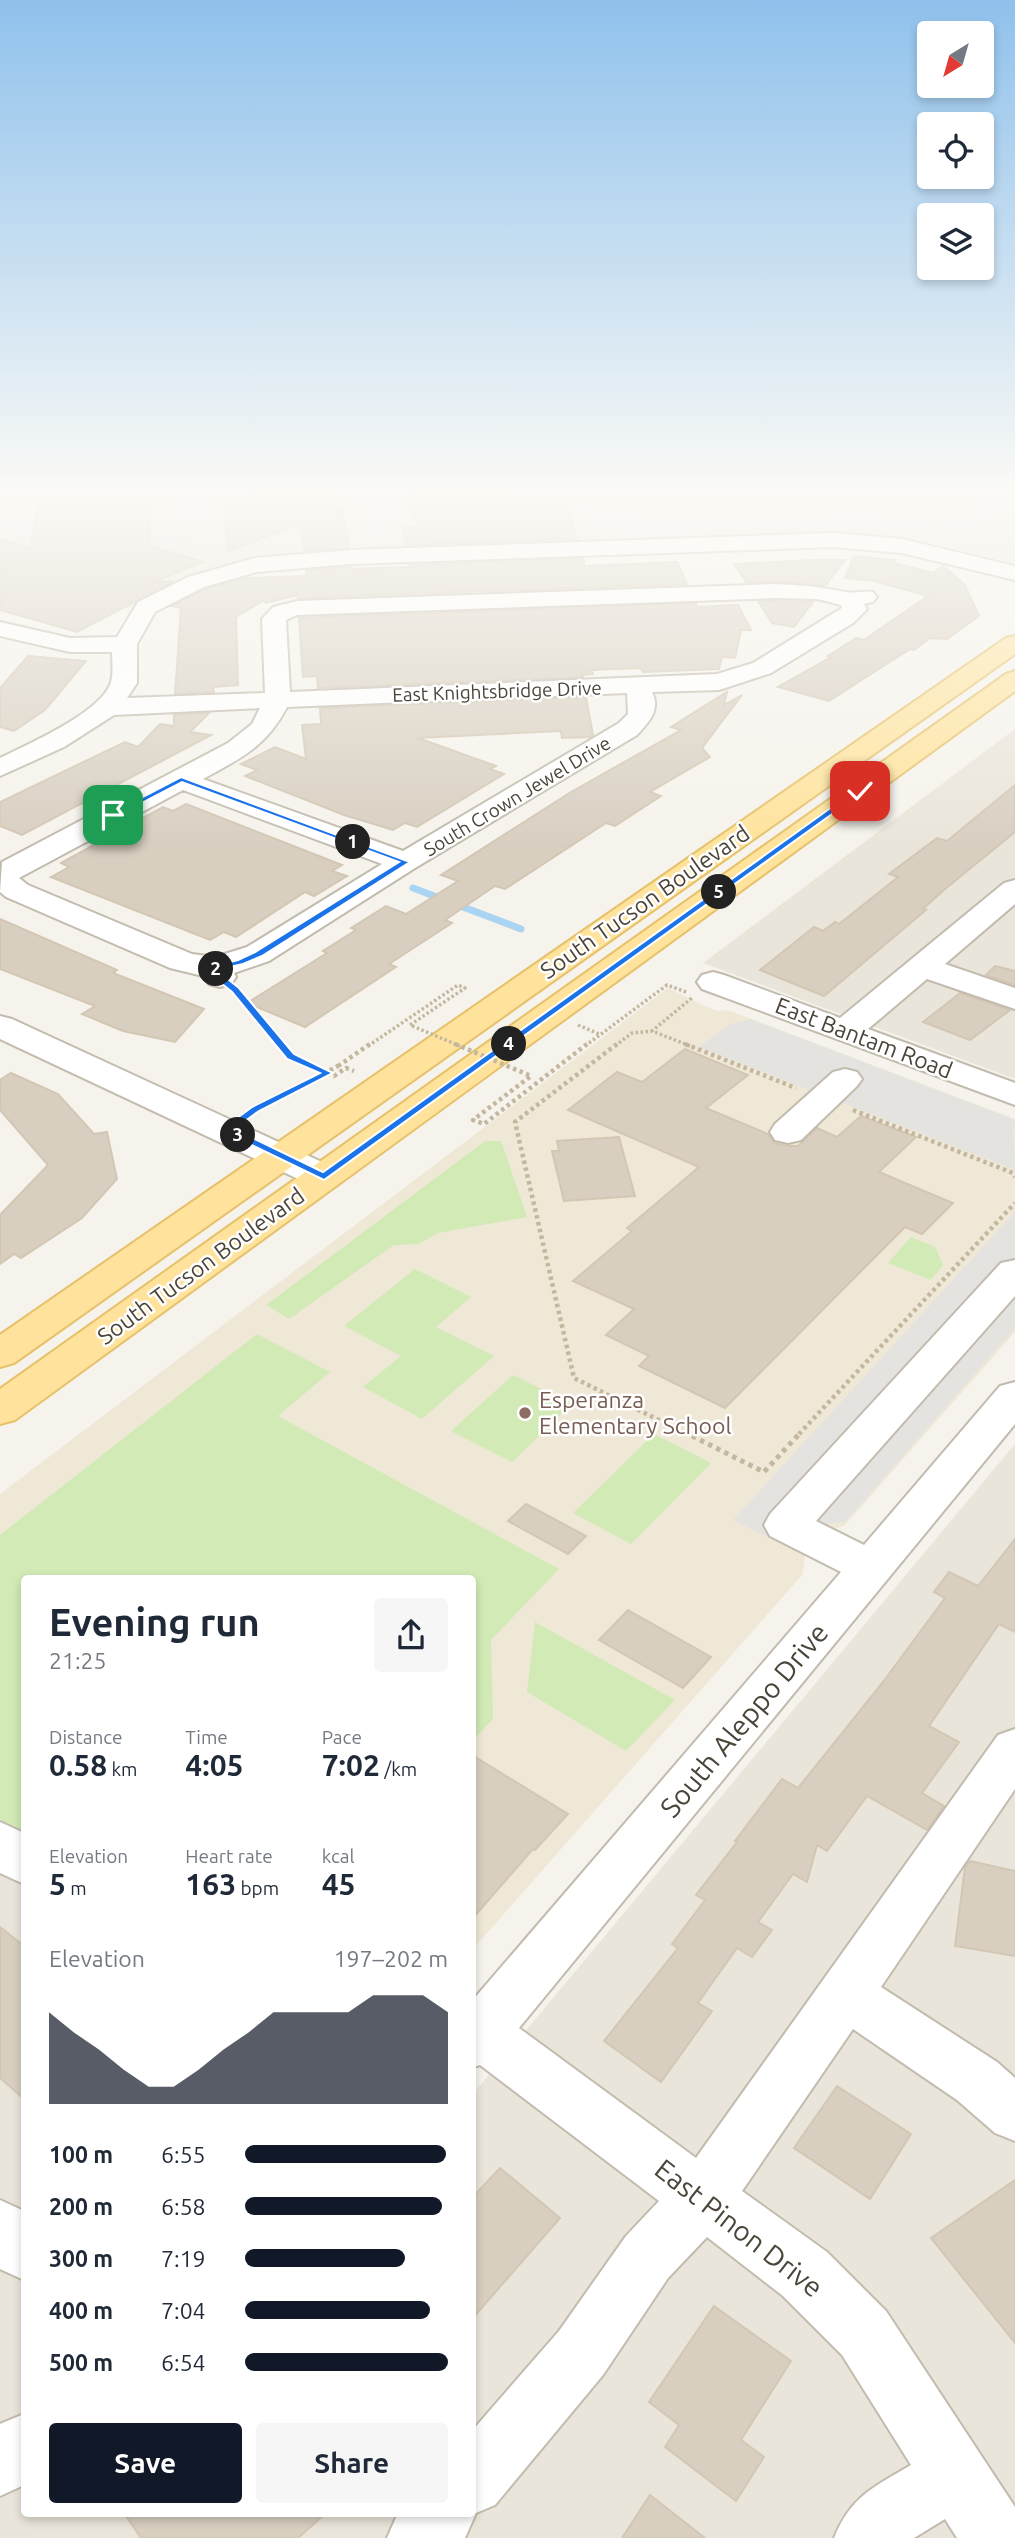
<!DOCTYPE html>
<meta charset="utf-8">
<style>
:root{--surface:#fff;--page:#f6f6f7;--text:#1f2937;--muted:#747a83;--accent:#111827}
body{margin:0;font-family:Ubuntu,sans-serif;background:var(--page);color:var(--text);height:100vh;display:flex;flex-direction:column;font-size:26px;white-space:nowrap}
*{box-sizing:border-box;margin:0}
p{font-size:23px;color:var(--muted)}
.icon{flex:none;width:38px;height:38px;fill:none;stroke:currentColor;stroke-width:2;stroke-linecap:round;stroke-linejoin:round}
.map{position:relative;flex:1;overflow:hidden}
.sheet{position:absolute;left:21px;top:1575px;width:455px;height:942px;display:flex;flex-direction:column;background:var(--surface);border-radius:7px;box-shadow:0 4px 10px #0003}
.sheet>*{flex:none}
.needle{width:46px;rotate:217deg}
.buttons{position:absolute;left:917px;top:21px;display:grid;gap:14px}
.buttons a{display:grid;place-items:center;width:77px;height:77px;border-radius:7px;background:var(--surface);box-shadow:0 4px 10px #0003;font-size:35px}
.pin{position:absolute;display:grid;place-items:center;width:60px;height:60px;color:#fff;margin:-30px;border-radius:14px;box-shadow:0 4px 10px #0006}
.km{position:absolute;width:35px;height:35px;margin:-18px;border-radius:50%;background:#222;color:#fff;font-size:19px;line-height:35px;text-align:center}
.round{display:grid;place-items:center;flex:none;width:74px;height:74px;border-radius:7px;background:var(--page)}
.summary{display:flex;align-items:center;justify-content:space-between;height:119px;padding:0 28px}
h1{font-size:38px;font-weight:600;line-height:52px}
.metrics{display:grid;grid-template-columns:repeat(3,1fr);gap:10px;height:119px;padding:7px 28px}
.metrics div{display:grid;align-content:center}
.metrics b{font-size:30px;font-weight:600}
.metrics small{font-size:19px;font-weight:400}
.metrics p{font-size:19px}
.chart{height:196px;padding:14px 28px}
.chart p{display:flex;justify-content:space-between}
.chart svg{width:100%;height:126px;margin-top:7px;fill:var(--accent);opacity:.7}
.primary-button{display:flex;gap:14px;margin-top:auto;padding:14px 28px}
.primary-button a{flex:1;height:80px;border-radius:7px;background:var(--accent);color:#fff;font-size:28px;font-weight:600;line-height:80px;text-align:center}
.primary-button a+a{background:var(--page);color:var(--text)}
ul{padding:0 28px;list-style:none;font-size:23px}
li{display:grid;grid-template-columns:112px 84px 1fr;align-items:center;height:52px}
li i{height:18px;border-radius:9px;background:var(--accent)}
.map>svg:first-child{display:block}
.residential{fill:#eae5da}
.education{fill:#efe8d6}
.green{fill:#d2eab5}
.parking{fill:#e5e3e0}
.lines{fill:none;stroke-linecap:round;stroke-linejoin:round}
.stream{stroke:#a9d4f2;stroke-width:7}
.building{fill:#d8cfc1;stroke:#d3c7b4;stroke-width:2}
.minor-casing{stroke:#c2bbae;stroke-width:4}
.major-casing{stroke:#e6c16a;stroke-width:4}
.path-far2{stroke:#c4b79f;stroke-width:3.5;stroke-dasharray:2.5 2.5;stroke-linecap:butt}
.path-far1{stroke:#c4b79f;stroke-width:4.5;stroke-dasharray:3.5 3.5;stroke-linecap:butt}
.path{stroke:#c4b79f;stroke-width:5;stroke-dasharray:4.5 4.5;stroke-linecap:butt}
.minor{fill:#fff;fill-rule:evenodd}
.major{fill:#ffe39c;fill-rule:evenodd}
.path-bridge-far1{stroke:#c4b79f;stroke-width:3.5;stroke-dasharray:2.5 2.5;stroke-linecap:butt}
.path-bridge{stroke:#c4b79f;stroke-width:4.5;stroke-dasharray:3.5 3.5;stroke-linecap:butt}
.route{fill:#1a73e8;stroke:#fff;stroke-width:2}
.education-dot{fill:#8d6e63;stroke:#fff;stroke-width:2.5}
.labels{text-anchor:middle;stroke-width:5;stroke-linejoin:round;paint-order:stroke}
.far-street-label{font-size:19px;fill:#4b4439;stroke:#fff}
.street-label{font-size:23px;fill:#4b4439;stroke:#fff}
.education-label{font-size:23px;fill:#785e54;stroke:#fff;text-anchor:start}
.near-street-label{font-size:28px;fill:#4b4439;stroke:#fff}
</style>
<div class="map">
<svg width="1015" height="2538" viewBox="0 0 1015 2538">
<rect width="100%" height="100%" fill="#f6f3ec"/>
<g class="residential">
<polygon points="0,492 1015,492 1015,563 941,545 887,537 812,533 339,553 251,559 151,595 129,609 0,568"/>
<polygon points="1015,729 1015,1079 703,963"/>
<polygon points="1015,1444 1015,2538 0,2538 0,1864 24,1882 24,2513 472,2513 473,2094"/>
</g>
<polygon class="education" points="668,988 705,1006 718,1011 728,1010 1015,1119 1015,1332 844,1526 831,1530 805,1556 803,1574 473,1949 472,1578 24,1578 24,1845 0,1827 0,1494"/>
<g class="green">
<polygon points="485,1141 501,1141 527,1217 438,1233 418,1244 394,1245 289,1319 266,1305"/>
<polygon points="911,1237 935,1247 943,1265 931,1280 888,1263"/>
<polygon points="415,1269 471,1297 436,1327 494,1356 422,1419 363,1387 401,1356 344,1326"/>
<polygon points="257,1334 330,1372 278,1416 559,1569 491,1640 493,1719 473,1740 472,1578 24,1578 24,1836 0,1819 0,1535"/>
<polygon points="513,1375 572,1404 512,1462 451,1431"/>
<polygon points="654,1434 711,1463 631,1544 573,1513"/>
<polygon points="535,1622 675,1700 626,1751 527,1692"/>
</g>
<g class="parking">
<polygon points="164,492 211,492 212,524 162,526"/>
<polygon points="352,492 398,492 406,509 572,500 652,519 877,512 941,521 956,520 974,509 963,506 965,492 1007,492 1008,511 979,532 968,537 955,538 938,530 898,529 632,537 583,524 585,518 562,513 383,524 385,537 358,538"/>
<polygon points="10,516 115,547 163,528 181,534 192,529 205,533 152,558 158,578 0,530 0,520"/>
<polygon points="750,1019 1015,1120 1013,1130 1015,1170 699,1047 729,1025"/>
<polygon points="1015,1212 1015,1328 845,1522 824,1524 800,1553 733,1520"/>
</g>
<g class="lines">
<polyline class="stream" points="413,888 521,929"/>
</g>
<g class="building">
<polygon points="79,492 149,492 150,546 203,562 154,582 174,581 77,632 0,610 0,539 31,548 39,494"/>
<polygon points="225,492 336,492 336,509 342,508 349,548 304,551 301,523 227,552"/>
<polygon points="407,492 562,492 577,539 406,545 403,527 417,527"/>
<polygon points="854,556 895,560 894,563 933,573 943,566 965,585 979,616 947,639 930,638 914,650 910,649 829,701 778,687 831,657 828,656 856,638 864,640 928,596 874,581 845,578"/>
<polygon points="583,558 585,566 677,562 687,584 298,598 297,595 266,603 263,601 236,617 238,685 213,687 214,692 175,694 181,608 172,606 205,589 244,578 307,576 306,570 351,567 352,569 410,567 410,565"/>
<polygon points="811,560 845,560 825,586 775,581 746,582 734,564"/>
<polygon points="758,601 775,601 813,602 794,627 772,623"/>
<polygon points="696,603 697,607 738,605 751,630 741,630 735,658 722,657 719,669 643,672 640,668 591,670 593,674 582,675 583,677 318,688 317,676 303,677 299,618"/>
<polygon points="28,656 86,661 45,710 14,731 0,727 0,688"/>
<polygon points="727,692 724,705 742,695 702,748 710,757 650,792 661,796 615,826 606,823 505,889 495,886 445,920 452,923 389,964 396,967 305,1027 247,1003 327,953 323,951 356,930 351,928 386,906 406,914 458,881 441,875 571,792 681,730 671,727"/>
<polygon points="586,697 593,735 590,737 562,738 561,731 418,738 496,766 490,769 504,774 417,827 405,823 393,830 344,815 245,776 257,770 241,764 275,747 306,759 302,725 321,724 320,708"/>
<polygon points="209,713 190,732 211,735 22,835 0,826 0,802 125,742 138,747 160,724 174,726 174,715"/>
<polygon points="1015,785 1015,832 945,889 923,909 926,910 824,996 760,970 814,927 823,931 835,922 839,924 898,877 889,874 937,838 947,841"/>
<polygon points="186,804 342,865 332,871 347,876 314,896 305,892 236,937 224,932 210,940 51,877 69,867 61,863 163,807 173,811"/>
<polygon points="0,919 117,970 113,973 204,1009 175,1042 123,1031 82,1014 95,1006 0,969"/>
<polygon points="995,966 1015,971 1015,985 986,975"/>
<polygon points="960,993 1010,1010 970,1040 923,1022"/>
<polygon points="685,1049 748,1075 706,1108 768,1134 774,1143 787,1146 798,1146 817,1128 837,1137 861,1116 916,1137 879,1172 953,1203 922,1234 905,1227 725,1408 639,1366 649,1356 606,1335 634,1309 573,1281 632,1231 627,1228 699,1167 568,1110 617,1072 642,1082"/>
<polygon points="11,1073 58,1094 94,1134 107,1132 117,1179 82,1218 21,1258 14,1254 0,1264 0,1215 48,1165 0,1110 0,1080"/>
<polygon points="619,1137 635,1196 564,1201 552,1151 559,1151 557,1141"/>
<polygon points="526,1504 586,1536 568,1554 508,1521"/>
<polygon points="1015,1539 1015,1632 999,1624 929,1726 959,1742 922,1793 944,1806 927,1830 867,1796 827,1851 817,1845 807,1882 793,1874 758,1922 772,1930 752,1957 737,1948 698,2003 712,2011 661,2082 604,2041 678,1948 672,1944 705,1900 696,1895 737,1842 735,1841 782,1779 798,1788 883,1682 945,1598 934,1592 949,1572 978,1586"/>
<polygon points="628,1610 711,1657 683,1688 599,1640"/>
<polygon points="472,1755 568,1814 535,1850 533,1849 472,1919"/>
<polygon points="970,1861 1015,1871 1015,1956 955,1946 965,1867"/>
<polygon points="0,1927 24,1946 24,2099 0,2078"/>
<polygon points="837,2086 911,2134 870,2199 794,2148"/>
<polygon points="500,2168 560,2218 472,2319 472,2198"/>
<polygon points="1015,2180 1015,2343 931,2238"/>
<polygon points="714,2306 791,2361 741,2440 764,2457 736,2501 665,2447 679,2425 649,2402"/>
<polygon points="650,2495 705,2538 622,2538"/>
<polygon points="124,2513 326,2513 298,2538 141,2538"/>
</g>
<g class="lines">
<g class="minor-casing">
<g id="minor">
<path d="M833,533L902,539L1015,566V580L902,553L833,547L351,564L257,572L204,587L155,612L137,644V683L127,698L265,693L262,619L273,607L297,601L775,584C802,585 820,587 846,592C856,594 864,590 873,592L877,597L873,602L864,604L867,609L853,623L771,673L719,690L652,692C661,710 649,722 637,735L415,868L269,961L234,973L236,977L231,984L220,987L209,984L203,976L170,968L6,897L0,892L2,862L228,743L252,724L260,708L114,715L64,747L0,776V758C29,744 97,714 110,685C114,676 112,661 112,652H70L0,636V622L70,638L117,637L138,602L188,577L255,558L351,550ZM775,598L817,599L841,605L842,608L753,663L717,674L290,692L286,620L297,615ZM627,693L628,714L619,723L403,851L203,779C241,758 266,747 287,707ZM183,790L382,864L247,947L215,957L192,954L28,885L19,878Z"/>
<polygon points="1015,880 1015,904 945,964 1015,988 1015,1009 927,979 868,1029 1015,1083 1015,1105 702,989 697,982 702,975 713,972 724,975 840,1018 1004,883"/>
<polygon points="0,1016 12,1019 337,1169 342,1177 337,1185 324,1188 311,1185 0,1039"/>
<polygon points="845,1069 857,1072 862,1079 857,1086 801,1140 788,1143 775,1140 770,1132 775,1124 833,1072"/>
<path d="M1015,1260V1296L816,1521L864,1545L1000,1386L1015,1382V1424L519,2028L696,2158L998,1735L1015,1729V1789L881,1987L997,2062L1015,2078V2141L995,2133L957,2100L853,2029L742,2191L827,2252L886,2311L1015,2507V2538H957L945,2519L914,2538H834C851,2496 874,2487 911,2465L842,2355L783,2296L707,2237L668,2278L603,2375L495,2505L476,2513L465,2538H387L398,2513H472V2431L559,2331L626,2236L659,2201L480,2065L472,2068V2001L841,1572L770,1536L764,1525L770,1514L1001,1263Z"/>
<polygon points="0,1822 24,1833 24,1884 0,1873"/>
<polygon points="0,2200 24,2211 24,2280 0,2269"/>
<polygon points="24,2414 24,2485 0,2496 0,2424"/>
</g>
</g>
<g class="major-casing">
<g id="major">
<polygon points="1015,636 1015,654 14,1363 0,1367 0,1335 1006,638"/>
<polygon points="1015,671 1015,691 15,1420 0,1424 0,1389 1006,674"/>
</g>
</g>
<g class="path-far2">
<polyline points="238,994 282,1046"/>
<polyline points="578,1025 599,1034"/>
<polyline points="589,1043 667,985 686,992"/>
<polyline points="615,1046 632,1033 652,1031"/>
<polyline points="690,1046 652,1031 693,997"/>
</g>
<g class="path-far1">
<polyline points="281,1044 291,1056 334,1076 346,1068 354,1071"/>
<polyline points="617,1044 515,1122 574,1378 687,1434"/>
<polyline points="685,1044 796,1088"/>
<polyline points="853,1110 1013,1173 1015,1177"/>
<polyline points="250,1114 338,1066"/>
<polyline points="799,1434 1015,1203"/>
</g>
<polyline class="path" points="684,1432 764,1472 801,1432"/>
<use href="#minor" class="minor"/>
<use href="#major" class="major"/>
<g class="path-bridge-far1">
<polyline points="368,1046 458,985 465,988 410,1025 460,1046"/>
<polyline points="585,1046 589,1043"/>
</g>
<g class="path-bridge">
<polyline points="455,1044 531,1076 473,1120 484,1124 587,1044"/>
<polyline points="338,1066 370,1044"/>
</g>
</g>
<linearGradient id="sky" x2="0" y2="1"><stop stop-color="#8fc1ec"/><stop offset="0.58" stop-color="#fbfaf6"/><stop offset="1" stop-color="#fbfaf6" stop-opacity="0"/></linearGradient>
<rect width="1015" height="848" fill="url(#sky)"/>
<polygon class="route" points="181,777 410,862 262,956 243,964 221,969 224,976 239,988 294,1054 333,1073 259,1111 234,1129 323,1172 857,789 864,791 324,1180 221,1130 252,1107 320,1073 287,1059 232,992 216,979 210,967 238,960 255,952 399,862 182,782 115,817 108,815"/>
<circle class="education-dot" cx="525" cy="1413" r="7"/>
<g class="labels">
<g class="far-street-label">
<text transform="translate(497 691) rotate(-2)" y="7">East Knightsbridge Drive</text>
<text transform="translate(517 796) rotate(-31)" y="7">South Crown Jewel Drive</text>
</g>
<g class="street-label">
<text transform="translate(645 902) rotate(-35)" y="8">South Tucson Boulevard</text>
<text transform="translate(864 1038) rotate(21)" y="8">East Bantam Road</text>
<text transform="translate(201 1266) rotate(-36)" y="8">South Tucson Boulevard</text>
</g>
<g class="education-label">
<text x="539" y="1408">Esperanza<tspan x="539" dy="26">Elementary School</tspan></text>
</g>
<g class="near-street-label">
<text transform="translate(744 1720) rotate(-50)" y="10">South Aleppo Drive</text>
<text transform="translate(739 2228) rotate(38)" y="10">East Pinon Drive</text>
</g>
</g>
</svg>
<div class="buttons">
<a><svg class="needle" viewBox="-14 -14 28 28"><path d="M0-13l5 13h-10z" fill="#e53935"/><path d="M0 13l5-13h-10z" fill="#747a83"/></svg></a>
<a><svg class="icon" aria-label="locate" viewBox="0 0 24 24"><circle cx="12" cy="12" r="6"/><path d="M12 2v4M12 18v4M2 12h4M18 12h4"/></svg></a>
<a><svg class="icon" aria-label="layers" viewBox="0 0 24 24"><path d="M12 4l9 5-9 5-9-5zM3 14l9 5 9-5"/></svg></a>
</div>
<div class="pin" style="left:113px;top:815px;background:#1e9e55"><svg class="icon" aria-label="arrive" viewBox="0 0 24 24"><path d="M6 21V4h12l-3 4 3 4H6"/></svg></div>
<div class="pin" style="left:860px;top:791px;background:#d93025"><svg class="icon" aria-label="check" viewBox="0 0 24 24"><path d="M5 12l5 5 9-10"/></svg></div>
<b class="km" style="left:353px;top:842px">1</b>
<b class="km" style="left:216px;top:969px">2</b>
<b class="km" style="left:238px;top:1135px">3</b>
<b class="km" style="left:509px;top:1044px">4</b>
<b class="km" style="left:719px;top:892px">5</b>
<section class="sheet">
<div class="summary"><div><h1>Evening run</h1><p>21:25</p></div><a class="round"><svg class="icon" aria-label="share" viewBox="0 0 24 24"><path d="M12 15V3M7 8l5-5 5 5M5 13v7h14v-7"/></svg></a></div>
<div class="metrics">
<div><p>Distance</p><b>0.58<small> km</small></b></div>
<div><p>Time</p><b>4:05</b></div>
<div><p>Pace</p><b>7:02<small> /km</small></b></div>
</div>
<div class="metrics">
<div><p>Elevation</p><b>5<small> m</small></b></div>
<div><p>Heart rate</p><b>163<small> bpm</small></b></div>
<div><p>kcal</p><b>45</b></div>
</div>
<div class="chart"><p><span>Elevation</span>197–202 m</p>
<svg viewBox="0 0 160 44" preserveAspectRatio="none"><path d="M0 44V12L10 19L20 25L30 32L40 38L50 38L60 32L70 25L80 19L90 12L100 12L110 12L120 12L130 6L140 6L150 6L160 12V44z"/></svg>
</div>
<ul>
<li><b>100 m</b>6:55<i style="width:99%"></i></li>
<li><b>200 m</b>6:58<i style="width:97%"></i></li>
<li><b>300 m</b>7:19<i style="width:79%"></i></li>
<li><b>400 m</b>7:04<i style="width:91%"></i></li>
<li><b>500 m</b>6:54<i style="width:100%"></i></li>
</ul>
<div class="primary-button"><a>Save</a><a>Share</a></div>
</section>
</div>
